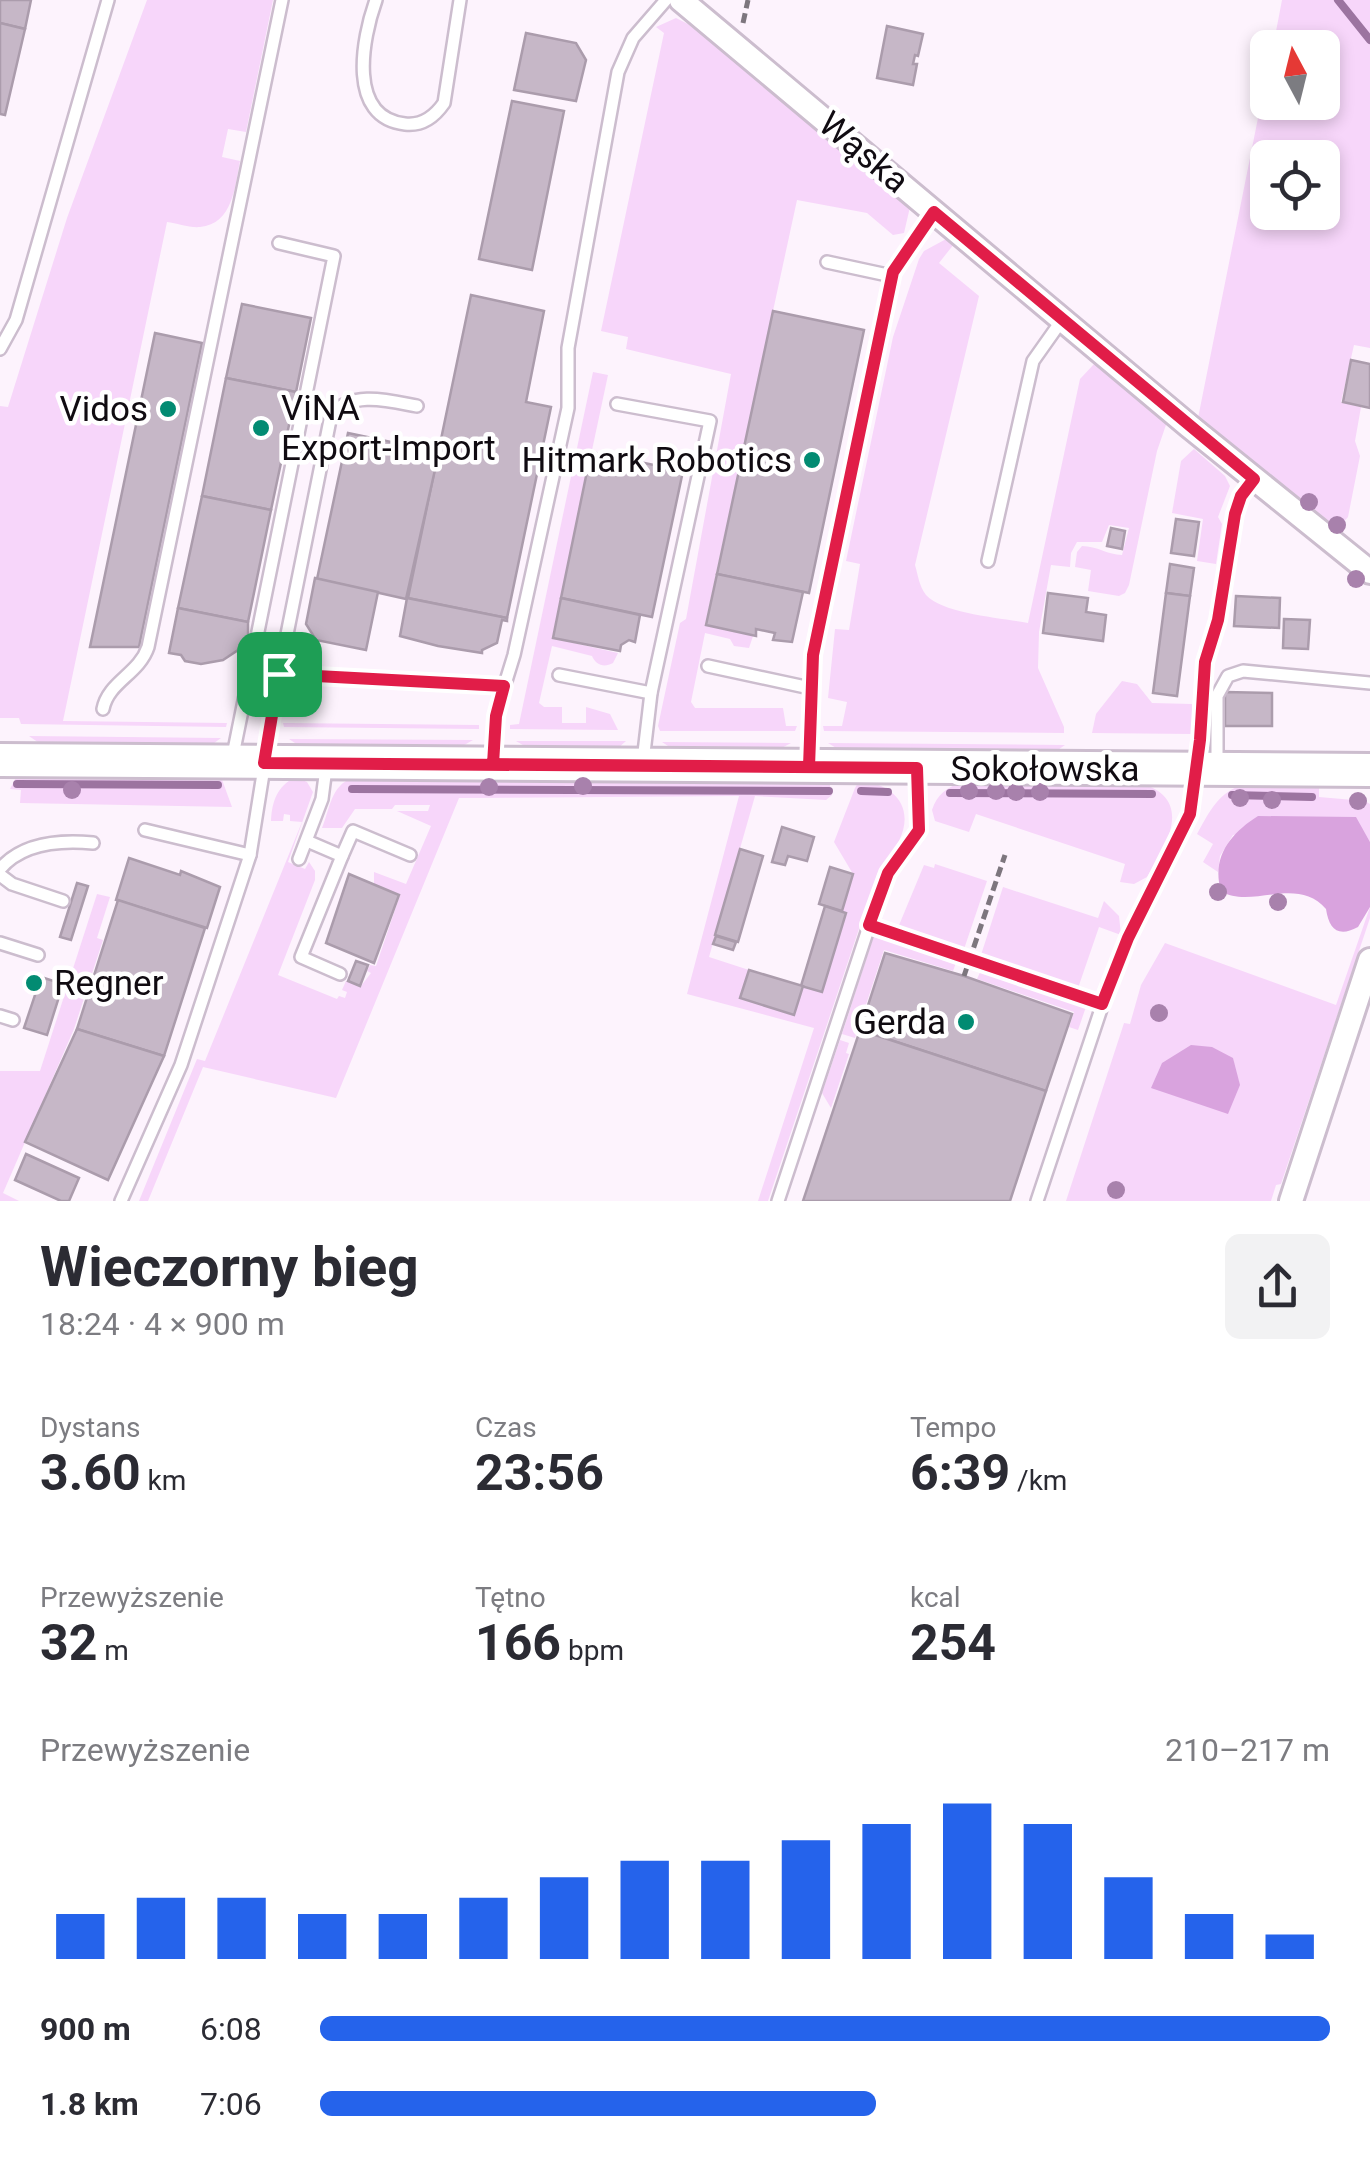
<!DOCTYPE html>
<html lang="pl">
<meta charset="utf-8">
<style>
:root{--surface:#fff;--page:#f2f2f3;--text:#2b2b33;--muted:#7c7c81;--accent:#2563eb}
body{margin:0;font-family:Roboto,sans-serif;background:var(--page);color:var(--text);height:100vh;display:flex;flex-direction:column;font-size:38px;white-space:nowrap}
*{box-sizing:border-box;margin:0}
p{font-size:32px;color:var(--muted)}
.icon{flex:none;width:55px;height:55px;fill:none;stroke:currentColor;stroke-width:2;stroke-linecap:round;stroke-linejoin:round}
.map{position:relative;height:1201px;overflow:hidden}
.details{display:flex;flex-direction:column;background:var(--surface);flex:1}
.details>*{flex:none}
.needle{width:65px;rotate:353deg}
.buttons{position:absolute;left:1250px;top:30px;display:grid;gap:20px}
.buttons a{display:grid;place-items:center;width:90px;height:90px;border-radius:15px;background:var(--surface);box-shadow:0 5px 15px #0003;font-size:50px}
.pin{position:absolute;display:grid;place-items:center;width:85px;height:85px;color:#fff;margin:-42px;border-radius:20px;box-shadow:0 5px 15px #0006}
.round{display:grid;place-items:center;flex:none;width:105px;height:105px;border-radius:15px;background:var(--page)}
.head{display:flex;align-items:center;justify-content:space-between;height:170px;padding:0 40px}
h1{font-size:55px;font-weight:700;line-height:75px}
.stats{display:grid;grid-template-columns:repeat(3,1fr);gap:15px;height:170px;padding:10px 40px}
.stats div{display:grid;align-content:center}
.stats b{font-size:50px;font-weight:700}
.stats small{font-size:28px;font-weight:400}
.stats p{font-size:28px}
.chart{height:280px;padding:20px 40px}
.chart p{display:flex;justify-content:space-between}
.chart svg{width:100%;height:180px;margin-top:10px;stroke:var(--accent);stroke-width:6}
ul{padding:0 40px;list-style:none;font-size:32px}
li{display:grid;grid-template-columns:160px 120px 1fr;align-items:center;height:75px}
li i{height:25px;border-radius:12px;background:var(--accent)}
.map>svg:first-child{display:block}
.green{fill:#f7d6fa;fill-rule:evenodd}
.forest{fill:#d9a3de}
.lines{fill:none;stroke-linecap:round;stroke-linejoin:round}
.stream{stroke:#9c74a0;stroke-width:8}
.building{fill:#c6b7c7;stroke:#ab9cac;stroke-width:2.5}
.lane-casing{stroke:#ccbdce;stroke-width:16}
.street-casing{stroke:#ccbdce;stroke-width:28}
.secondary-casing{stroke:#ccbdce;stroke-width:38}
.path{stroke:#7d767e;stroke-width:5;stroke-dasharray:10 5;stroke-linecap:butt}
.lane{stroke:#fff;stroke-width:11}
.street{stroke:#fff;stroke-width:22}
.secondary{stroke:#fff;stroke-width:32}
.tree{fill:#a881ac}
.route-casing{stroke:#fff;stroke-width:20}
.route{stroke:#e11d48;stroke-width:12}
.poi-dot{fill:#028b72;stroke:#fff;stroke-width:4}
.labels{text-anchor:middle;stroke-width:9;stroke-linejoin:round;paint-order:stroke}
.street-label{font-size:35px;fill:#100b11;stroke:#fff}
.poi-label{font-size:35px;fill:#100b11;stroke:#fff;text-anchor:end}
</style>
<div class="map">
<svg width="1370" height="1201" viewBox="0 0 1370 1201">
<rect width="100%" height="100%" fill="#fdf3fd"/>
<g class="green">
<path d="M147,0H273L246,132L228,129L222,157L240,161C235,186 233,224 200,227C189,228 177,223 167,222L63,721L227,723L226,727L21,724L19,718H0V406L8,407L67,218Z"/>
<path d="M1282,0H1370V348L1354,345L1341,402L1361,407L1355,441L1360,456L1348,517L1335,532L1198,418L1267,73L1268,102H1322V48L1273,47ZM1268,158H1322V212H1268Z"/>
<polygon points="676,18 696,28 745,66 841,152 910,207 904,233 893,235 867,213 797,200 705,625 753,636 749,648 734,646 730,639 705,633 691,702 695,708 783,708 786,726 797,726 795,731 660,731 658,726 680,623 686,619 731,374 626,349 628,337 601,331 664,33 656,27"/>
<path d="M948,238L954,244L939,263L979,296L915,565C918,575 919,586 926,595C943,614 1003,618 1028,623L1080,379L1095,363L1167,422L1157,451L1129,585L1125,593L1119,596L1088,591L1091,570L1075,567L1077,552L1082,546C1097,546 1108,555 1122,555L1129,528L1109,525L1102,542H1077L1071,553L1070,567L1051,565L1039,632L1038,668L1064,727V733L824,731L823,726H842L847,702L828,698L835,629L849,630L860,564L846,561L893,337L919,259L924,251Z"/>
<path d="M593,372L608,375L552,638L618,653L613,663C604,668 596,665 592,656L552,646L539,703L544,707H562V723H586V707L610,714L618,730L510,729V725L519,724Z"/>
<polygon points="1194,449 1225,476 1230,486 1218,517 1222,524 1216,564 1197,561 1203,519 1172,513 1181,461"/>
<polygon points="1122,681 1137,684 1152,703 1192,704 1192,734 1092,733 1096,714"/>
<polygon points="283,723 479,725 479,729 284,727"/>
<polygon points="29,736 221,738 210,746 42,745"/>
<polygon points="289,739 473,740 459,748 301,747"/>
<polygon points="516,741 626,741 618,748 528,748"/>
<polygon points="662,742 791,743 778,750 674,750"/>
<polygon points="828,743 1065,745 1055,752 841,751"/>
<polygon points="18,774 221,777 232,807 20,803 21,790 10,789"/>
<path d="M295,777L307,782L313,792L288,862L305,869L309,862L315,871V880L278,975L337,999L339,996L345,998L347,992L342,990L346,981L361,986L371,973L367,971L370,965L376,966L400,895L374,884V872L406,884L431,826L397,811H428L430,805H395L392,809H355L342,828H322C330,808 331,786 352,778L829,781L832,795L826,800L755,796L709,957L749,970L741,999L794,1015L803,986L822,992L846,914L842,911L853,874L834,842L855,788L859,781C892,783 916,806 899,841C893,853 883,863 877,875L768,1201H758L814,1028L687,994L739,796L459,798L336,1098L203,1067L148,1201H139L197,1059L205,1061L302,822L290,821V815L284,814L283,821H271C272,801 277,787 295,777Z"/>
<path d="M961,782L1140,783C1195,799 1167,845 1147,877L1134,884L1120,882L1125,864L976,814L969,832L935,821L932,810C937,794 947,788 961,782Z"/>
<path d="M1245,784H1319V797L1365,801L1370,804V842L1355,817L1233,835L1220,856L1218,872L1203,862L1213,844L1197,834C1210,811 1218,792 1245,784Z"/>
<polygon points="935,864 987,881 963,952 897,930 924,865 934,868"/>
<polygon points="1003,887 1098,918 1104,901 1119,916 1121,935 1099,927 1077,991 980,958"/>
<polygon points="97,894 110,897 97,938 103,940 74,1029 3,1193 19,1201 0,1201 0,1071 40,1071"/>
<polygon points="1370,907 1370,918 1281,1184 1276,1185 1271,1201 1066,1201 1124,1023 1130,1024 1141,985 1165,943 1336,1005"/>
<polygon points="875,932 957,960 953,971 884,950 855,1038 842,1034"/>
<polygon points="982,968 1087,1004 1078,1030 1069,1027 1074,1012 977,979"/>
<polygon points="840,1040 849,1043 846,1053 849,1054 831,1108 822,1093"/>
</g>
<g class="forest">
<path d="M1258,816L1356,817L1370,842V907L1358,927C1338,938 1329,929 1326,909C1297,875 1250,910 1221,891C1211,857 1231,833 1258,816Z"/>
<polygon points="1191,1045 1212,1047 1233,1058 1240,1085 1228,1114 1151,1088 1162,1063"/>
</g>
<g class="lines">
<g class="stream">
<polyline points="1338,0 1370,40"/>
<polyline points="17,784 218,785"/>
<polyline points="352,789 829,791"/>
<polyline points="861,791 888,792"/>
<polyline points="950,793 1152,794"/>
<polyline points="1232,795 1312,797"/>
</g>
</g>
<g class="building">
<polygon points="0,0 31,0 25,29 0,23"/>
<polygon points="0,23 25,29 5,115 0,114"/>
<polygon points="887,26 923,34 918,56 915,55 913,64 917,64 913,85 877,78"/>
<polygon points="526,33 576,43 586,60 576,101 514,90"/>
<polygon points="512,101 564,111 532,270 479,259"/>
<polygon points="471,295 544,311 526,402 551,407 507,618 408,598"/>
<polygon points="242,304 311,318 296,392 226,378"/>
<polygon points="773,311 864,330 809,593 717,574"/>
<polygon points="155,333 202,343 139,647 90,647"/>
<polygon points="1351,360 1370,364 1370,408 1343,402"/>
<polygon points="226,378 296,392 271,510 202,496"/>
<polygon points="348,433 439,452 406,599 317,579"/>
<polygon points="591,452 683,471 652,617 561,598"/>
<polygon points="202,496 271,510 248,622 178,608"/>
<polygon points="1176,519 1199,522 1194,556 1171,553"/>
<polygon points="1111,528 1125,531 1122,549 1107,546"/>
<polygon points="1170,564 1194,568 1190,596 1166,593"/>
<polygon points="717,574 803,592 792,642 773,640 775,633 756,629 756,636 706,625"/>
<polygon points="315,578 378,592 366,650 316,640 306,624"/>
<polygon points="1048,593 1088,598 1086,612 1106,615 1103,641 1043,633"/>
<polygon points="1166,593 1190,596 1177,696 1153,693"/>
<polygon points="1236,596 1280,598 1279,628 1234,626"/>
<polygon points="407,598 507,618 507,621 502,620 497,643 482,650 482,653 438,646 400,636"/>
<polygon points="561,598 640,615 635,642 629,640 621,645 620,651 553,638"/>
<polygon points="178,608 248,622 248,635 238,650 223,660 201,664 185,661 181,655 169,653"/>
<polygon points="1284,619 1310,620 1308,649 1283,648"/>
<polygon points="1225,692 1272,693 1272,726 1225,726"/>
<polygon points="782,827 814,837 807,861 788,856 785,865 772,862"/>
<polygon points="740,849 763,856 738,942 715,935"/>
<polygon points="129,858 180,875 181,871 220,887 207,928 116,900"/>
<polygon points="830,867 853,874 842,911 819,904"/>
<polygon points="349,874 399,895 374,963 326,943"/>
<polygon points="77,883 88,886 71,940 60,937"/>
<polygon points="118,900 205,928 164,1056 77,1029"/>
<polygon points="825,906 846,913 822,992 801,986"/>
<polygon points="716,936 736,942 733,950 713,944"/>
<polygon points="885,953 964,976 1072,1014 1046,1091 860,1030"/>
<polygon points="356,961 368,965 360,986 348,981"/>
<polygon points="749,970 803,986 794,1015 740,998"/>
<polygon points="41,977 63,984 47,1035 24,1028"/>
<polygon points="77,1029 164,1056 108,1180 25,1142"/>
<polygon points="860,1030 1046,1091 1010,1201 803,1201"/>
<polygon points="26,1154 79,1178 69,1201 61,1201 15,1180"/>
</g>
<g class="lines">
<g class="lane-casing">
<g id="lane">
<path d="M376,0C362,39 347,118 405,124C422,126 435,116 444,103L460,0"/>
<polyline points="892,276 895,266 934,212"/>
<polyline points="0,349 16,320 108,0"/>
<polyline points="617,404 710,421 651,693 643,761"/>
<path d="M417,406C390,401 352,390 331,415L279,674L504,686"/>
<polyline points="988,561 1033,361 1062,320"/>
<polyline points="708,666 810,688"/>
<polyline points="559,675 651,693"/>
<path d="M103,709C108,682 139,674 148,647L282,0"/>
<polyline points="232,760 334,256 279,243"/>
<polyline points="493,760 497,710 514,655 568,408 568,348 618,72 633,38 666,0"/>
<polyline points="809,762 812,660 892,276 827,262"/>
<polyline points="1217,764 1217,696 1228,676 1243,671 1370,683"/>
<polyline points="145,830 250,855"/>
<polyline points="307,841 342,856 301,957 340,974"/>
<polyline points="342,856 353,831 410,855"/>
<polyline points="299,859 322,799 326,768"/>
<path d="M0,869C22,843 61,840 93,843"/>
<polyline points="0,875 12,884 63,901"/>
<polyline points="0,943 38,955"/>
<polyline points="0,1016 13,1020"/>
<polyline points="121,1201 181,1065 250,855 279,674"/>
<polyline points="778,1201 883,884 894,862 919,830 917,772"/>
<polyline points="1037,1201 1115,967 1190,814 1200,740 1205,662 1218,620 1235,514 1241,496 1255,479"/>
</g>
</g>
<g class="street-casing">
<g id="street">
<polyline points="681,0 1189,426 1370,572"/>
<polyline points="1291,1201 1370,960"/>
</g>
</g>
<g class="secondary-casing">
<polyline id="secondary" points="0,760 1370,770"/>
</g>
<g class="path">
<polyline points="743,23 748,0"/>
<polyline points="886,930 1089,999"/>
<polyline points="964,976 1005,855"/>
</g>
<use href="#lane" class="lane"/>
<use href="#street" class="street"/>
<use href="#secondary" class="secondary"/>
</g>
<g class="tree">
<circle cx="1309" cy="502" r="9"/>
<circle cx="1337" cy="525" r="9"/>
<circle cx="1356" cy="579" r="9"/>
<circle cx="583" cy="786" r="9"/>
<circle cx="489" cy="787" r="9"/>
<circle cx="72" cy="790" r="9"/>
<circle cx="969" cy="791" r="9"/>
<circle cx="996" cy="791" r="9"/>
<circle cx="1016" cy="792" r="9"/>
<circle cx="1040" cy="792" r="9"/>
<circle cx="1240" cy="798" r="9"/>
<circle cx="1272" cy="800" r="9"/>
<circle cx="1358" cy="801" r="9"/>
<circle cx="1218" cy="892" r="9"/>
<circle cx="1278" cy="902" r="9"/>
<circle cx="1159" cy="1013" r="9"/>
<circle cx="1116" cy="1190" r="9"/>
</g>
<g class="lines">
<g class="route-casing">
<path id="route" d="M279,674L264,763C482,764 700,765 917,768L919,830L888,873L869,925L1102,1004L1128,938L1190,814L1200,740L1205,662L1218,620L1235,514L1241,496L1254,479L934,212L893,272L813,655L809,767L493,764L496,716L504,686L279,674"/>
</g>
<use href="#route" class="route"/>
</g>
<g class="poi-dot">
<circle cx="168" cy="409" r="10"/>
<circle cx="261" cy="428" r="10"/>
<circle cx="812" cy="460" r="10"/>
<circle cx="34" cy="983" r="10"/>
<circle cx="966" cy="1022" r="10"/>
</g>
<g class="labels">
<g class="street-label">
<text transform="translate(864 152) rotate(40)" y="12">Wąska</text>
<text x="1045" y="781">Sokołowska</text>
</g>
<g class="poi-label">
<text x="281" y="420" text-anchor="start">ViNA<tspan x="281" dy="40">Export-Import</tspan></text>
<text x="148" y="421">Vidos</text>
<text x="792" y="472">Hitmark Robotics</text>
<text x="54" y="995" text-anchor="start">Regner</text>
<text x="946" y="1034">Gerda</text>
</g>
</g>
</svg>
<div class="buttons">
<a><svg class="needle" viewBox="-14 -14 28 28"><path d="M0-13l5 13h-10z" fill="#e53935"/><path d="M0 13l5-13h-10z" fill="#7c7c81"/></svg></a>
<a><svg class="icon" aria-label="locate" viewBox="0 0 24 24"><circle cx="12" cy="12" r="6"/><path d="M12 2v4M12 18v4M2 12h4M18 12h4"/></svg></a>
</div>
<div class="pin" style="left:279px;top:674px;background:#1e9e55"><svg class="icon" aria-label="arrive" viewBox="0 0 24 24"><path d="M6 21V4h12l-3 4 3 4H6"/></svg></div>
</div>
<section class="details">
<div class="head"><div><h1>Wieczorny bieg</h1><p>18:24 · 4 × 900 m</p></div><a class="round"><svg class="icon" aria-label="share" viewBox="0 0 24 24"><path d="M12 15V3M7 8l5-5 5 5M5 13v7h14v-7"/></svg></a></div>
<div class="stats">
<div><p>Dystans</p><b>3.60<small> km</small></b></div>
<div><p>Czas</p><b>23:56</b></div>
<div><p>Tempo</p><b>6:39<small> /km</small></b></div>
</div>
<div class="stats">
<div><p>Przewyższenie</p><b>32<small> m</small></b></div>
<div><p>Tętno</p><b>166<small> bpm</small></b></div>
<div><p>kcal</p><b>254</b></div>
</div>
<div class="chart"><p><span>Przewyższenie</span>210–217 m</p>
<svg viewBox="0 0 160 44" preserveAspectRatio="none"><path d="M5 44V33M15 44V29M25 44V29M35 44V33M45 44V33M55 44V29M65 44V24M75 44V20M85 44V20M95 44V15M105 44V11M115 44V6M125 44V11M135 44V24M145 44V33M155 44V38"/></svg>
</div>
<ul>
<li><b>900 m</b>6:08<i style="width:100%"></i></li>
<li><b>1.8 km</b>7:06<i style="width:55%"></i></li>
</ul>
</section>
